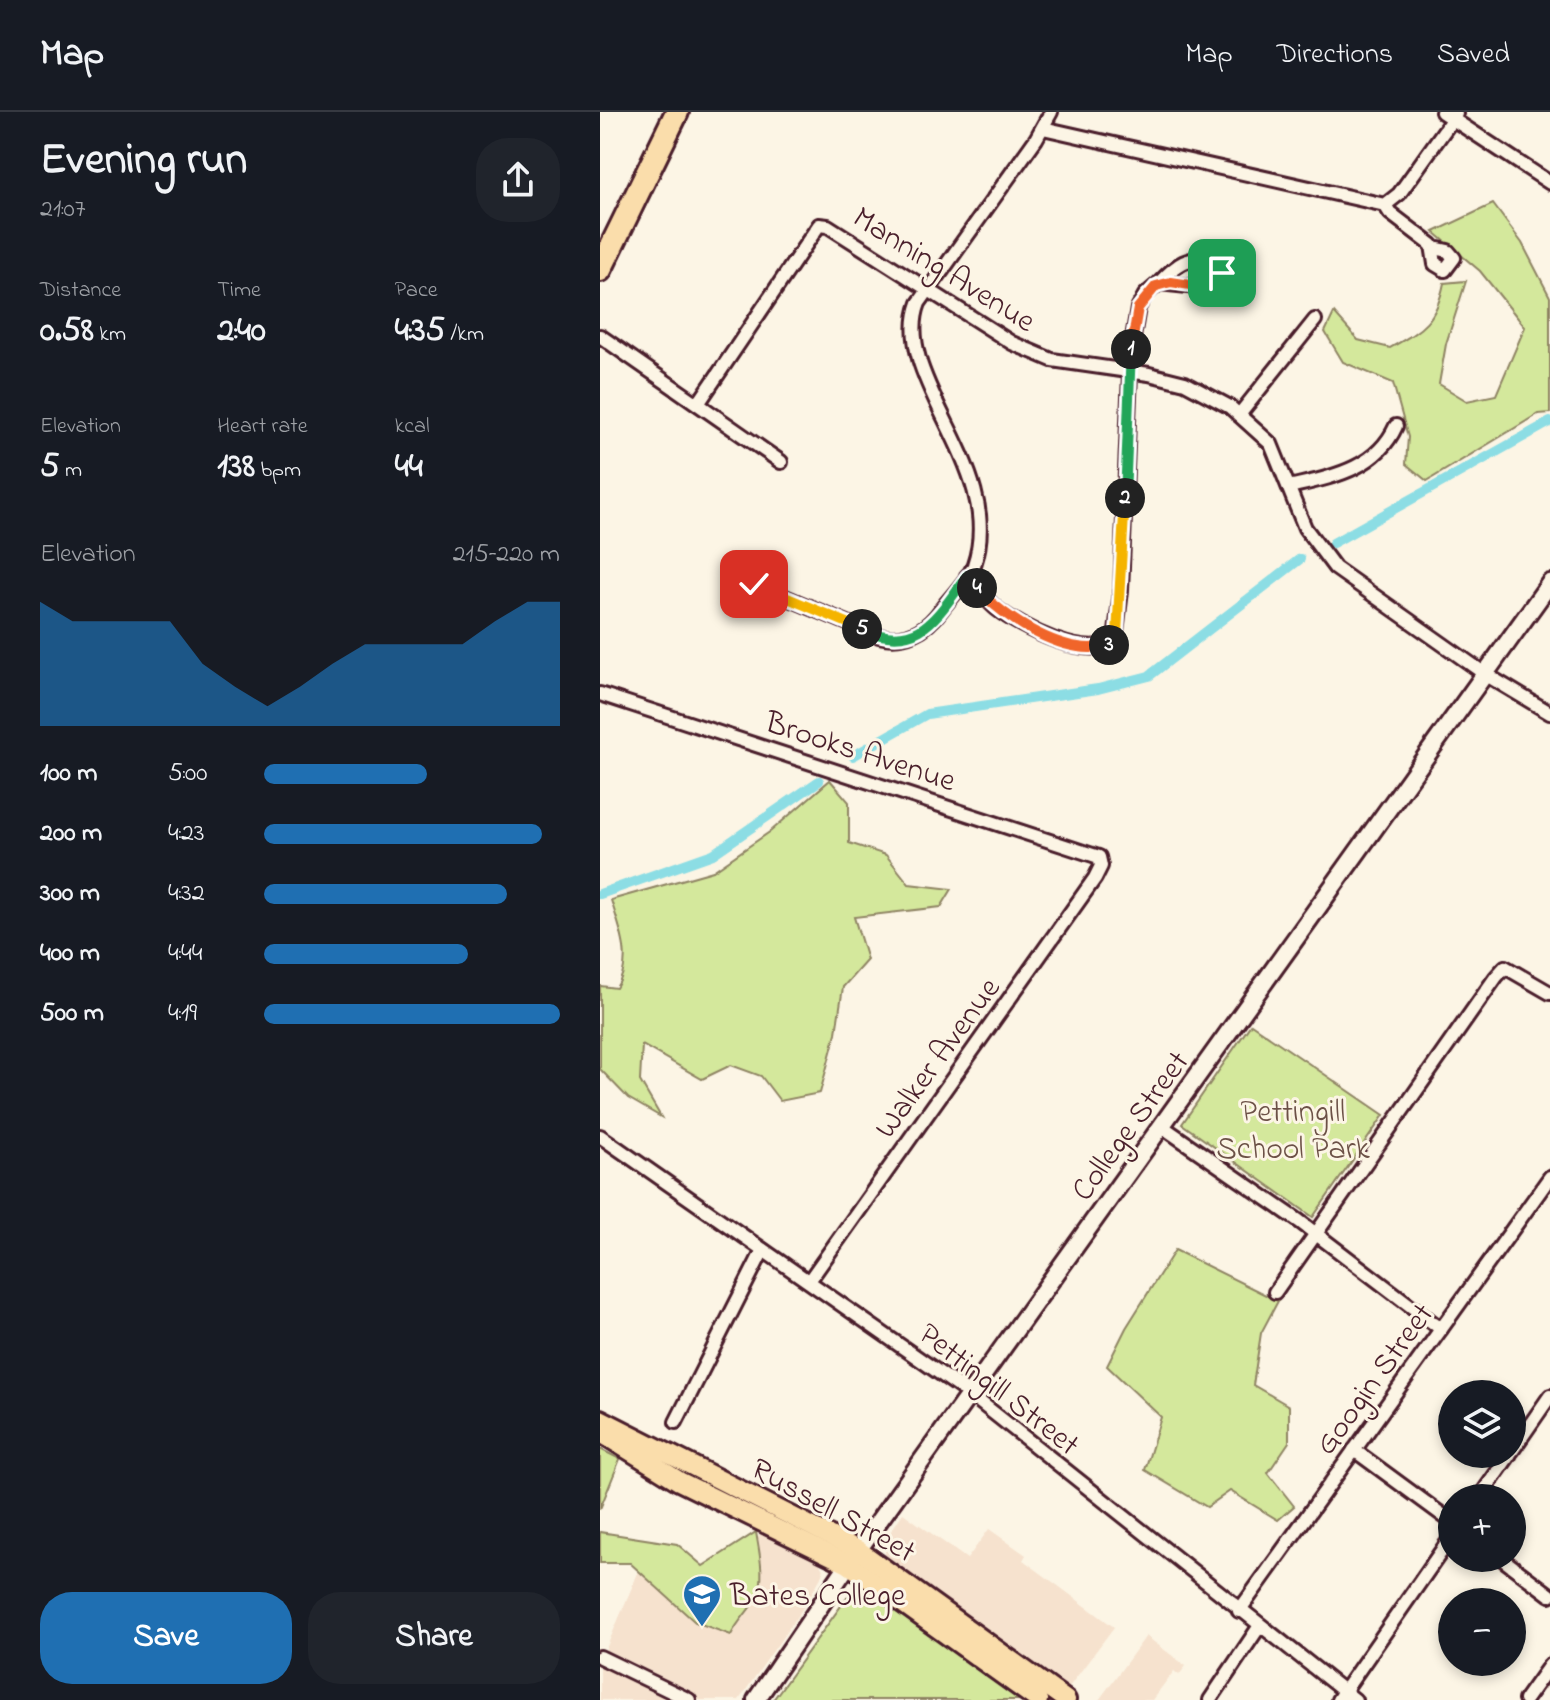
<!DOCTYPE html>
<meta charset="utf-8">
<style>
:root{--surface:#171b24;--page:#20242c;--text:#f1f3f6;--muted:#9ea1a6;--line:#363941;--accent:#1f6fb2}
body{margin:0;font-family:"Indie Flower",sans-serif;background:var(--page);color:var(--text);height:100vh;display:flex;flex-direction:column;font-size:30px;white-space:nowrap}
*{box-sizing:border-box;margin:0}
p{font-size:26px;color:var(--muted)}
.icon{flex:none;width:44px;height:44px;fill:none;stroke:currentColor;stroke-width:2;stroke-linecap:round;stroke-linejoin:round}
.map{position:relative;flex:1;overflow:hidden}
.side{display:flex;flex-direction:column;background:var(--surface);width:600px}
.side>*{flex:none}
.tools{position:absolute;left:838px;top:1268px;display:grid;gap:16px}
.tools a{display:grid;place-items:center;width:88px;height:88px;border-radius:50%;background:var(--surface);box-shadow:0 4px 12px #0003;font-size:40px}
.pin{position:absolute;display:grid;place-items:center;width:68px;height:68px;color:#fff;margin:-34px;border-radius:16px;box-shadow:0 4px 12px #0006}
.km{position:absolute;width:40px;height:40px;margin:-20px;border-radius:50%;background:#222;color:#fff;font-size:22px;line-height:40px;text-align:center}
.round{display:grid;place-items:center;flex:none;width:84px;height:84px;border-radius:32px;background:var(--page)}
.summary{display:flex;align-items:center;justify-content:space-between;height:136px;padding:0 40px}
h1{font-size:44px;font-weight:800;line-height:60px}
.figures{display:grid;grid-template-columns:repeat(3,1fr);gap:12px;height:136px;padding:8px 40px}
.figures div{display:grid;align-content:center}
.figures b{font-size:34px;font-weight:800}
.figures small{font-size:22px;font-weight:400}
.figures p{font-size:22px}
.chart{height:224px;padding:16px 40px}
.chart p{display:flex;justify-content:space-between}
.chart svg{width:100%;height:144px;margin-top:8px;fill:var(--accent);opacity:.7}
.cta{display:flex;gap:16px;margin-top:auto;padding:16px 40px}
.cta a{flex:1;height:92px;border-radius:32px;background:var(--accent);color:#fff;font-size:32px;font-weight:800;line-height:92px;text-align:center}
.cta a+a{background:var(--page);color:var(--text)}
ul{padding:0 40px;list-style:none;font-size:26px}
li{display:grid;grid-template-columns:128px 96px 1fr;align-items:center;height:60px}
li i{height:20px;border-radius:10px;background:var(--accent)}
header{display:flex;align-items:center;gap:48px;box-sizing:border-box;height:112px;padding:0 40px;background:var(--surface);border-bottom:2px solid var(--line)}
header strong{font-size:38px}
nav{display:flex;gap:44px;margin-inline-start:auto;font-size:28px}
main{display:flex;flex:1;min-height:0}
.map>svg:first-child{display:block}
.built{fill:#f6e2ce}
.green{fill:#d4e89c;stroke:#8f8464;stroke-width:2}
.lines{fill:none;stroke-linecap:round;stroke-linejoin:round}
.canal{stroke:#8cdde4;stroke-width:10}
.street-casing{stroke:#4a1f2b;stroke-width:18}
.secondary-casing{stroke:#4a1f2b;stroke-width:22}
.primary-casing{stroke:#4a1f2b;stroke-width:24}
.highway-casing{stroke:#4a1f2b;stroke-width:28}
.street{stroke:#fcf5e5;stroke-width:12}
.secondary{stroke:#fcf5e5;stroke-width:16}
.primary{stroke:#faddab;stroke-width:18}
.highway{stroke:#faddab;stroke-width:22}
.split-1-casing{stroke:#fff;stroke-width:16}
.split-2-casing{stroke:#fff;stroke-width:16}
.split-3-casing{stroke:#fff;stroke-width:16}
.split-4-casing{stroke:#fff;stroke-width:16}
.split-5-casing{stroke:#fff;stroke-width:16}
.split-6-casing{stroke:#fff;stroke-width:16}
.split-1{stroke:#f0652b;stroke-width:10}
.split-2{stroke:#22a559;stroke-width:10}
.split-3{stroke:#f5b400;stroke-width:10}
.split-4{stroke:#f0652b;stroke-width:10}
.split-5{stroke:#22a559;stroke-width:10}
.split-6{stroke:#f5b400;stroke-width:10}
.labels{text-anchor:middle;stroke-width:6;stroke-linejoin:round;paint-order:stroke}
.street-label{font-size:32px;fill:#4a1f2b;stroke:#fcf5e5}
.park-label{font-size:32px;fill:#6c5147;stroke:#fcf5e5}
.poi-label{font-size:32px;fill:#4a1f2b;stroke:#fcf5e5;text-anchor:start}
</style>
<header>
<strong>Map</strong>
<nav><a>Map</a><a>Directions</a><a>Saved</a></nav>
</header>
<main>
<section class="side">
<div class="summary"><div><h1>Evening run</h1><p>21:07</p></div><a class="round"><svg class="icon" aria-label="share" viewBox="0 0 24 24"><path d="M12 15V3M7 8l5-5 5 5M5 13v7h14v-7"/></svg></a></div>
<div class="figures">
<div><p>Distance</p><b>0.58<small> km</small></b></div>
<div><p>Time</p><b>2:40</b></div>
<div><p>Pace</p><b>4:35<small> /km</small></b></div>
</div>
<div class="figures">
<div><p>Elevation</p><b>5<small> m</small></b></div>
<div><p>Heart rate</p><b>138<small> bpm</small></b></div>
<div><p>kcal</p><b>44</b></div>
</div>
<div class="chart"><p><span>Elevation</span>215–220 m</p>
<svg viewBox="0 0 160 44" preserveAspectRatio="none"><path d="M0 44V6L10 12L20 12L30 12L40 12L50 25L60 32L70 38L80 32L90 25L100 19L110 19L120 19L130 19L140 12L150 6L160 6V44z"/></svg>
</div>
<ul>
<li><b>100 m</b>5:00<i style="width:55%"></i></li>
<li><b>200 m</b>4:23<i style="width:94%"></i></li>
<li><b>300 m</b>4:32<i style="width:82%"></i></li>
<li><b>400 m</b>4:44<i style="width:69%"></i></li>
<li><b>500 m</b>4:19<i style="width:100%"></i></li>
</ul>
<div class="cta"><a>Save</a><a>Share</a></div>
</section>
<div class="map">
<svg width="950" height="1588" viewBox="0 0 950 1588">
<rect width="100%" height="100%" fill="#fcf5e5"/>
<filter id="ink" filterUnits="userSpaceOnUse"><feTurbulence type="fractalNoise" baseFrequency=".0125" numOctaves="2"/><feDisplacementMap in="SourceGraphic" scale="16" xChannelSelector="R" yChannelSelector="G"/><feConvolveMatrix kernelMatrix="1 2 1 2 8 2 1 2 1" color-interpolation-filters="sRGB"/></filter>
<g filter="url(#ink)">
<g class="built">
<polygon points="303,1401 367,1447 389,1417 426,1443 423,1448 514,1515 466,1579 285,1445 285,1428"/>
<polygon points="161,1420 219,1450 224,1460 205,1493 139,1588 0,1588 0,1551 40,1456 123,1495"/>
<polygon points="546,1524 586,1554 579,1563 574,1559 552,1588 499,1588"/>
</g>
<g class="green">
<path d="M893,92L922,131L950,185V301L938,302L827,369L806,352L808,325L793,271L743,250L725,220L734,201L758,228L790,236C823,217 836,210 844,171L866,169L846,232L839,272L867,289L896,283L925,215L880,159L834,120Z"/>
<path d="M230,668L249,690V731L286,743L309,772L352,777L341,795L254,805L267,848L243,875L236,921L220,981L180,989L161,964L131,953L102,967L42,933L40,969L61,1005L28,986L0,957V874L16,876C34,848 20,818 11,788L113,759L171,719Z"/>
<polygon points="651,912 784,1003 713,1105 582,1012"/>
<polygon points="575,1138 678,1189 661,1221 653,1273 689,1294 689,1330 668,1361 694,1394 678,1408 630,1379 607,1395 545,1358 561,1305 507,1254 526,1216"/>
<polygon points="0,1337 20,1347 0,1397"/>
<path d="M0,1420L77,1432L103,1454L156,1420C159,1439 166,1466 157,1485C150,1498 138,1508 131,1523L95,1510L30,1451H0Z"/>
<polygon points="262,1474 423,1585 427,1588 173,1588 254,1476"/>
</g>
<g class="lines">
<g class="canal">
<polyline points="733,431 950,310"/>
<polyline points="253,644 327,602 498,577 549,564 700,447"/>
<polyline points="0,782 113,742 219,669"/>
</g>
<g class="street-casing">
<g id="street">
<polyline points="842,0 950,71"/>
<polyline points="443,16 785,93"/>
<polyline points="785,93 790,101 832,133 835,152 845,158 854,146 848,139 839,137"/>
<polyline points="785,93 799,82 856,2"/>
<polyline points="0,224 181,350"/>
<polyline points="98,292 219,113 228,114 412,231 452,248 549,262 585,271 630,295 671,332 705,416 735,456 885,562 950,601"/>
<polyline points="639,303 715,208"/>
<path d="M689,375C731,365 776,358 796,314"/>
<path d="M367,464C376,475 386,488 397,497C420,515 489,551 515,528L521,479L531,237L538,196L545,183L559,171L616,177C626,169 623,157 614,149C587,143 577,152 559,171"/>
<path d="M154,472L279,524C305,530 326,519 341,498C351,484 368,469 374,453C407,357 290,266 319,191L436,27L451,0"/>
<polyline points="0,582 499,745 501,754 495,766 209,1169"/>
<polyline points="563,1015 699,1109 841,1217"/>
<polyline points="0,1024 371,1283 755,1588"/>
<polyline points="675,1180 896,865 905,855 950,881"/>
<polyline points="76,1310 163,1138"/>
<polyline points="754,1338 852,1410"/>
<polyline points="912,1339 950,1284"/>
<polyline points="879,1386 910,1342"/>
<polyline points="901,1446 950,1483"/>
<polyline points="639,1499 950,1065"/>
<polyline points="0,1545 89,1588"/>
<polyline points="610,1588 659,1515"/>
<polyline points="738,1588 852,1424"/>
<polyline points="925,1588 950,1553"/>
</g>
</g>
<g class="secondary-casing">
<polyline id="secondary" points="156,1588 258,1438 950,471"/>
</g>
<g class="primary-casing">
<g id="primary">
<polyline points="0,1307 258,1438 466,1588"/>
<polyline points="0,1320 79,1369 248,1452 438,1588"/>
</g>
</g>
<g class="highway-casing">
<polyline id="highway" points="0,158 77,0"/>
</g>
<use href="#street" class="street"/>
<use href="#secondary" class="secondary"/>
<use href="#primary" class="primary"/>
<use href="#highway" class="highway"/>
</g>
</g>
<g class="lines" filter="url(#ink)">
<g class="split-1-casing">
<polyline id="split-1" points="531,237 538,196 556,174 571,170 616,177 622,170 622,161"/>
</g>
<g class="split-2-casing">
<polyline id="split-2" points="525,386 531,237"/>
</g>
<g class="split-3-casing">
<polyline id="split-3" points="509,533 517,522 525,386"/>
</g>
<g class="split-4-casing">
<path id="split-4" d="M377,476C403,506 467,547 509,533"/>
</g>
<g class="split-5-casing">
<path id="split-5" d="M262,517C319,541 336,506 367,464L377,476"/>
</g>
<g class="split-6-casing">
<polyline id="split-6" points="154,472 262,517"/>
</g>
<use href="#split-1" class="split-1"/>
<use href="#split-2" class="split-2"/>
<use href="#split-3" class="split-3"/>
<use href="#split-4" class="split-4"/>
<use href="#split-5" class="split-5"/>
<use href="#split-6" class="split-6"/>
</g>
<defs>
<g id="university-pin" transform="scale(2)"><path d="M0 17L-7.5 6A9.5 9.5 0 1 1 7.5 6Z" fill="#1f6fb2" stroke="#fcf5e5"/><path d="M0-5L7-2L0 1L-7-2ZM-4 1L0 2.5L4 1V4Q0 6-4 4Z" fill="#fff"/></g>
</defs>
<g fill-rule="evenodd">
<use href="#university-pin" x="102" y="1482"/>
</g>
<g class="labels">
<g class="street-label">
<text transform="translate(345 156) rotate(32)" y="11">Manning Avenue</text>
<text transform="translate(261 638) rotate(18)" y="11">Brooks Avenue</text>
<text transform="translate(336 945) rotate(-54)" y="11">Walker Avenue</text>
<text transform="translate(529 1013) rotate(-54)" y="11">College Street</text>
<text transform="translate(773 1266) rotate(-54)" y="11">Googin Street</text>
<text transform="translate(400 1276) rotate(38)" y="11">Pettingill Street</text>
<text transform="translate(234 1397) rotate(29)" y="11">Russell Street</text>
</g>
<g class="park-label">
<text x="693" y="1009">Pettingill<tspan x="693" dy="37">School Park</tspan></text>
</g>
<g class="poi-label">
<text x="130" y="1493">Bates College</text>
</g>
</g>
</svg>
<div class="tools">
<a><svg class="icon" aria-label="layers" viewBox="0 0 24 24"><path d="M12 4l9 5-9 5-9-5zM3 14l9 5 9-5"/></svg></a>
<a>+</a>
<a>−</a>
</div>
<div class="pin" style="left:622px;top:161px;background:#1e9e55"><svg class="icon" aria-label="arrive" viewBox="0 0 24 24"><path d="M6 21V4h12l-3 4 3 4H6"/></svg></div>
<div class="pin" style="left:154px;top:472px;background:#d93025"><svg class="icon" aria-label="check" viewBox="0 0 24 24"><path d="M5 12l5 5 9-10"/></svg></div>
<b class="km" style="left:531px;top:237px">1</b>
<b class="km" style="left:525px;top:386px">2</b>
<b class="km" style="left:509px;top:533px">3</b>
<b class="km" style="left:377px;top:476px">4</b>
<b class="km" style="left:262px;top:517px">5</b>
</div>
</main>
